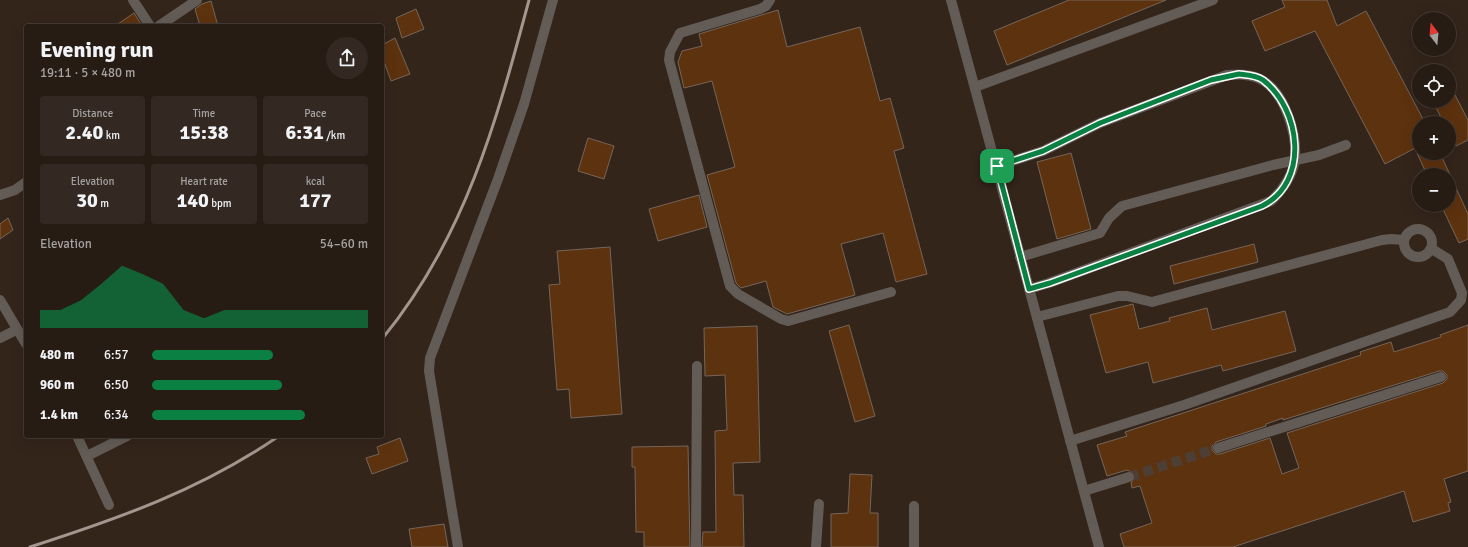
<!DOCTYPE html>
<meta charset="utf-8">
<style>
:root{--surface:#271c14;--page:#332922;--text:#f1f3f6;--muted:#a4a1a0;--line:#433a34;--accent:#0b8043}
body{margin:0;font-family:Signika,sans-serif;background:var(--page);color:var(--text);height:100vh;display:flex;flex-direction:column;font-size:15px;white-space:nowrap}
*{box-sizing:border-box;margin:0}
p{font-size:13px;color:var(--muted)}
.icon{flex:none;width:22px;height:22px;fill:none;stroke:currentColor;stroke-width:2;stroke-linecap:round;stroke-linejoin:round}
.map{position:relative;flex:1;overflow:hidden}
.details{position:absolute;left:24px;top:24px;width:360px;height:414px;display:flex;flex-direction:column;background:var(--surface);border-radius:4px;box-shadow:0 4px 16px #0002,0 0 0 1px var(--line)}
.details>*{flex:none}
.needle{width:26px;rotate:344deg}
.buttons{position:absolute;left:1412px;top:12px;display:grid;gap:8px}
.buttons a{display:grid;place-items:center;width:44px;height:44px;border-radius:50%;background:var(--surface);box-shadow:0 4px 16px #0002,0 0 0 1px var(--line);font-size:20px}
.pin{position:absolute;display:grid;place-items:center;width:34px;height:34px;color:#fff;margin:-17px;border-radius:8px;box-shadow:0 2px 6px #0006}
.round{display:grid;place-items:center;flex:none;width:42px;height:42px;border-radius:21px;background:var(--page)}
.overview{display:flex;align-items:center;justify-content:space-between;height:68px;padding:0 16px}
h1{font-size:22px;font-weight:800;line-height:30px}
.metrics{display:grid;grid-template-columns:repeat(3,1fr);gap:6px;height:68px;padding:4px 16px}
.metrics div{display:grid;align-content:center;border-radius:4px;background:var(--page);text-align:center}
.metrics b{font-size:20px;font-weight:800}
.metrics small{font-size:11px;font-weight:400}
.metrics p{font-size:11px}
.chart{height:112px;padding:8px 16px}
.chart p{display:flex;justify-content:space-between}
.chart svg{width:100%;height:72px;margin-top:4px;fill:var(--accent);opacity:.7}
ul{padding:0 16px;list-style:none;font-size:13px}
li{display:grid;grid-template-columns:64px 48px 1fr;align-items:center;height:30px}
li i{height:10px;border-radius:5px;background:var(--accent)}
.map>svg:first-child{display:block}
.building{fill:#5d320e;stroke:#766559;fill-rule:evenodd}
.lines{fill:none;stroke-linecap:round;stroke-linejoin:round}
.minor-tunnel{stroke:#4d3f35;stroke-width:10;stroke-dasharray:10 5;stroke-linecap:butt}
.minor{stroke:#635c56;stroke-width:10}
.rail{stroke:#a2968f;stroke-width:3}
.route-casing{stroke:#fff;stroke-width:8}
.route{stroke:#0b8043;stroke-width:5}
</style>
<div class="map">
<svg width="1468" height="547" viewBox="0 0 1468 547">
<rect width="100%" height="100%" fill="#34251b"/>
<g class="building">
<polygon points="1069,0 1166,0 1007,65 994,31"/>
<polygon points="1282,0 1327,0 1337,26 1366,11 1425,123 1419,123 1419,146 1385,164 1315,31 1265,51 1252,21 1285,7"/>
<polygon points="211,1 218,26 200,26 195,9 202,4"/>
<polygon points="416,9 424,29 402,38 396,18"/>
<polygon points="778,10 787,47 860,27 880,101 890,98 904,148 894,151 927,274 896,282 883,233 841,244 855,295 787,314 773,307 766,281 741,288 736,283 707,175 735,167 712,81 684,88 678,62 682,51 702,46 699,34"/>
<polygon points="134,13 142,26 115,26"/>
<polygon points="395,38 410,74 391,81 382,56 382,45"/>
<polygon points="1455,95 1468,120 1468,140 1456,146 1449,133 1449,123 1444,123 1435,106 1444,101 1449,101 1449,98"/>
<polygon points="588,138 614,146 604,179 578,171"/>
<polygon points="1071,153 1091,229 1057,239 1037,162"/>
<polygon points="1417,153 1440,153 1468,214 1468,239 1459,243 1441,205 1449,205 1449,175 1427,175"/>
<polygon points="699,195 707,227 658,241 649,209"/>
<polygon points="8,218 13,230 0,239 0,224"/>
<polygon points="1254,244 1258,262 1174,284 1170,266"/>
<polygon points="610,247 622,414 571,418 569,389 557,390 549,285 560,284 557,251"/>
<polygon points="1133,304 1139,329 1170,321 1169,318 1207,308 1212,330 1285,311 1296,351 1223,371 1221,365 1153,383 1148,362 1106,373 1090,315"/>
<polygon points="849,325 875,416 855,422 829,331"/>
<path d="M1468,325V471L1444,479L1451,502L1448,503L1450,511L1413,522L1404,491L1233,547H1124L1120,534L1152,523L1140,486L1132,488L1131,483L1135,478L1134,473L1127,470L1107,476L1097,445L1127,436L1125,432L1361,355L1360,352L1391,342L1394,352L1441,337L1440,335ZM1439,371H1443L1447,375V379L1443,383L1287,433L1299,468L1282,474L1270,438L1220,454H1216L1212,450V446L1216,442L1266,426V424L1283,418V420Z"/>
<polygon points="757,326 760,462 733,463 734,495 743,495 744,547 702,547 703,532 716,532 715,431 727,430 725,375 705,376 704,328"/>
<polygon points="400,438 408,461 372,474 366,458 379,454 377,447"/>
<polygon points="688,446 690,547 644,547 644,532 636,532 635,467 632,467 632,447"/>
<polygon points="850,474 872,475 870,513 878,513 878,547 831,547 831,514 848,513"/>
<polygon points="444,524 448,547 412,547 409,529"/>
</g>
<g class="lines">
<polyline class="minor-tunnel" points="1129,477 1218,448"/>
<g class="minor">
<polyline points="133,0 150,26"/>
<polyline points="770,0 766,6 760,9 680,33 670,52 669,60 730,286 738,294 781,319 788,321 891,292"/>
<polyline points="951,0 1099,547"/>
<polyline points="159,26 197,0"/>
<polyline points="975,87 1213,0"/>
<path d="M997,166L1043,151L1100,123L1227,75C1239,74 1249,74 1260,79C1285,91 1297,134 1295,159C1293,175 1282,191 1271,201L1049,283L1029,289"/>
<polyline points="0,195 15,190 26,182"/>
<circle cx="1418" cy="243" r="14"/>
<polyline points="1020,257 1100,233 1109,218 1122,206 1273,165 1319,155 1346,145"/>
<polyline points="0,300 26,344"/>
<polyline points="1037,317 1118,296 1127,296 1152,302 1382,240 1391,239 1404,240"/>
<polyline points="0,338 16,330"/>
<polyline points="77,436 109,505"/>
<polyline points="1070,441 1184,405 1450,312 1461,300 1462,293 1448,259 1432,249"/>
<polyline points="1218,448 1441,377"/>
<polyline points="87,456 127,436"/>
<polyline points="1084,491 1129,477"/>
<polyline points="458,547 429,371 430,358 498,179 524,104 553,0"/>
<polyline points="696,547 697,366"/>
<polyline points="816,547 819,504"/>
<polyline points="914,547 914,506"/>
</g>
<g class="rail">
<path d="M382,339C465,238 496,123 529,0"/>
<path d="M30,547C120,518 200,490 279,436"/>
</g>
</g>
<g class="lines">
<g class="route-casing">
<path id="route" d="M1239,74C1247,75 1256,75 1263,80C1301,109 1310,182 1262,206L1050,283L1029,289L997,166L1043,151L1100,123L1211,80Z"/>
</g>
<use href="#route" class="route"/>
</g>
</svg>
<div class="buttons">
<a><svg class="needle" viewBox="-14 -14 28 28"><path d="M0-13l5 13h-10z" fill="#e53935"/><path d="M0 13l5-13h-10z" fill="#a4a1a0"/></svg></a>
<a><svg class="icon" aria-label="locate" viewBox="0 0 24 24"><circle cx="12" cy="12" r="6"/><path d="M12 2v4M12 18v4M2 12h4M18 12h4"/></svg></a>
<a>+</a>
<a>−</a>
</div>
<div class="pin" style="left:997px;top:166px;background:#1e9e55"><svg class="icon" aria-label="arrive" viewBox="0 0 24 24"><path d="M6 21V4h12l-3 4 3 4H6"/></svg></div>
<section class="details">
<div class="overview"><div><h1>Evening run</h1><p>19:11 · 5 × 480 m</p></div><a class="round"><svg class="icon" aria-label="share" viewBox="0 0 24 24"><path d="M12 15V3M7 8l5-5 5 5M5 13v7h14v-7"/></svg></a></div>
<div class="metrics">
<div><p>Distance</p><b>2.40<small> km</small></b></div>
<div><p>Time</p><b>15:38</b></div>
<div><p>Pace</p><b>6:31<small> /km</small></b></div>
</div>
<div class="metrics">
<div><p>Elevation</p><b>30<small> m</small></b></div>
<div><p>Heart rate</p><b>140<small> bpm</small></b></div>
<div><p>kcal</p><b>177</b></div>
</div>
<div class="chart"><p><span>Elevation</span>54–60 m</p>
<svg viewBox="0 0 160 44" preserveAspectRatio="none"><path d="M0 44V33L10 33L20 27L30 17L40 6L50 11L60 17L70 33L80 38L90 33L100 33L110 33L120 33L130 33L140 33L150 33L160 33V44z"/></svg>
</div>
<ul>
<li><b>480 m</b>6:57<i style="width:56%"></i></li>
<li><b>960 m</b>6:50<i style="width:60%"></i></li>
<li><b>1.4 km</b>6:34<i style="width:71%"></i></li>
</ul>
</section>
</div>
